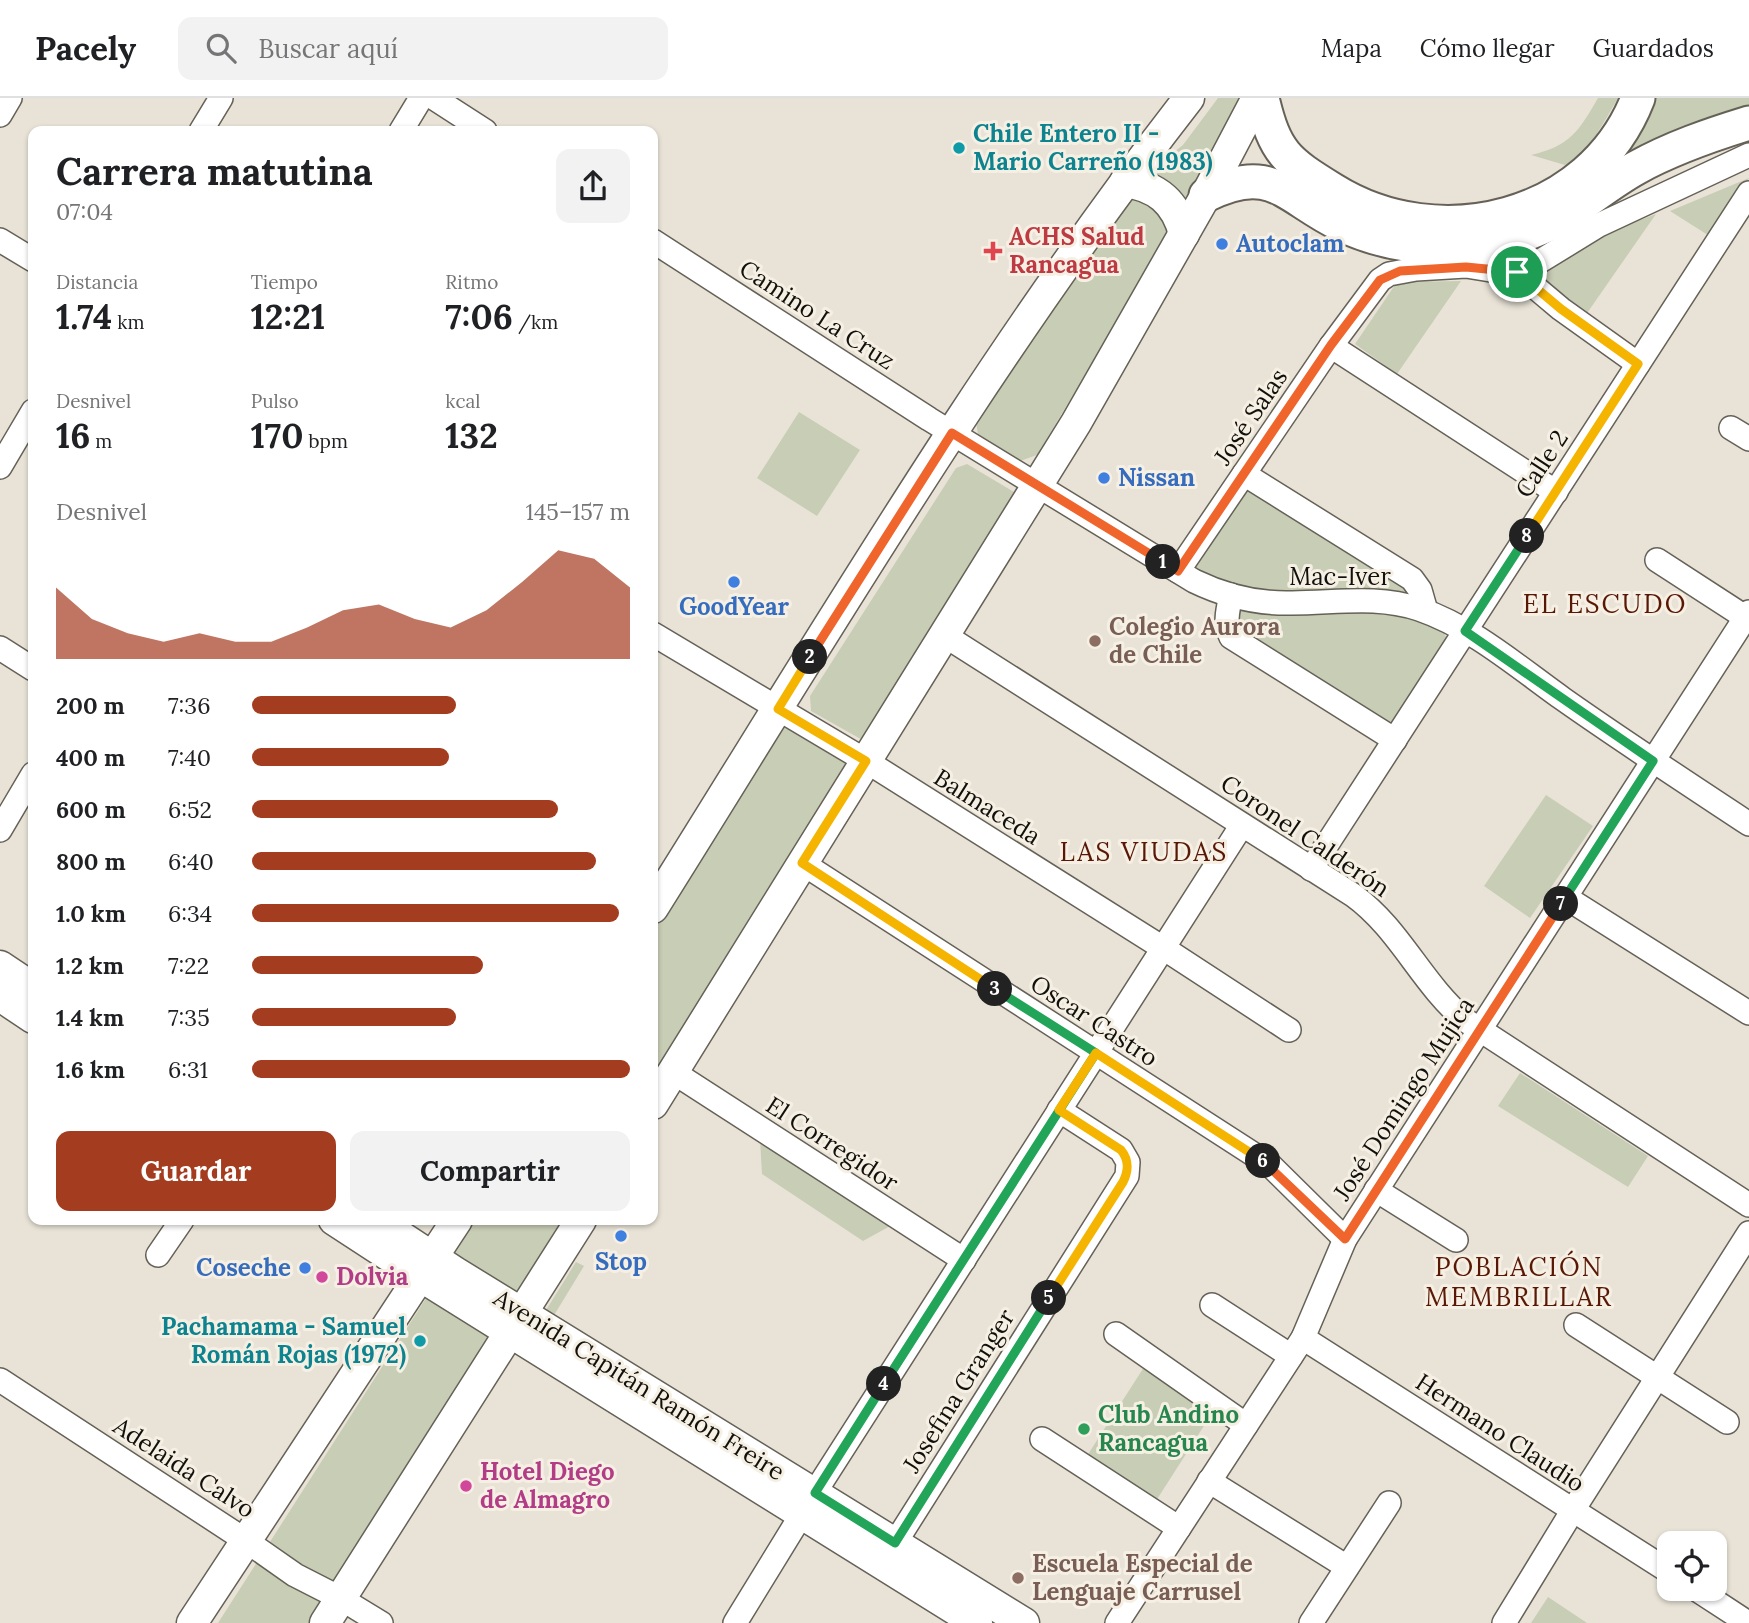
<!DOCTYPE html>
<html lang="es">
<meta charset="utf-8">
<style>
:root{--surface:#fff;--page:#f2f2f2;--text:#202124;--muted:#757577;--line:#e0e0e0;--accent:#a43c1f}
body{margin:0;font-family:Lora,serif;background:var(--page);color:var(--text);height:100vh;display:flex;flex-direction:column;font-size:26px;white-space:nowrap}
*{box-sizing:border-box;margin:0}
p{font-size:23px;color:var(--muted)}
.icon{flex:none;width:38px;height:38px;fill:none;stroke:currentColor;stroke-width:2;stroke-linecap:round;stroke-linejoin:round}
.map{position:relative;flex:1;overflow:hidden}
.side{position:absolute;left:28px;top:28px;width:630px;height:1099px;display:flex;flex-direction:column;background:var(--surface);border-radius:14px;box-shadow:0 2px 5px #0004}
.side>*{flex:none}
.fabs{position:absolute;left:1657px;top:1433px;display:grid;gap:14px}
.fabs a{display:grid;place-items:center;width:70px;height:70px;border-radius:14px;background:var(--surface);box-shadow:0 2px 5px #0004;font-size:35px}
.pin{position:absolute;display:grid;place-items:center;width:60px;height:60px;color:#fff;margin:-30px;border:4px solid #fff;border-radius:50%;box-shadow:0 2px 7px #0007}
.km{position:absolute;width:35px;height:35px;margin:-18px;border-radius:50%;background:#222;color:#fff;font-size:19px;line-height:35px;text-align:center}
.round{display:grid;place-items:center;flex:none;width:74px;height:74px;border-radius:14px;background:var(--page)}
.head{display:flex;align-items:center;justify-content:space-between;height:119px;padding:0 28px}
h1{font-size:38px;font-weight:700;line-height:52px}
.figures{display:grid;grid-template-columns:repeat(3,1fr);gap:10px;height:119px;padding:7px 28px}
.figures div{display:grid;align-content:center}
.figures b{font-size:35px;font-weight:700}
.figures small{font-size:19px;font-weight:400}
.figures p{font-size:19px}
.chart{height:196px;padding:14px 28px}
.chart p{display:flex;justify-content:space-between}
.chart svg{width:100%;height:126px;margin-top:7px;fill:var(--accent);opacity:.7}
.primary-button{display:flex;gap:14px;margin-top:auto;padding:14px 28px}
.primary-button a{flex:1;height:80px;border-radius:14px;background:var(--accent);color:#fff;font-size:28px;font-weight:700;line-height:80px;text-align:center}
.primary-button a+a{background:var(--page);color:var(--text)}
ul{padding:0 28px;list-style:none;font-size:23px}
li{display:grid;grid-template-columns:112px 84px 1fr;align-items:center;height:52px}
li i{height:18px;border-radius:9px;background:var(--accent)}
header{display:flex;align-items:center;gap:42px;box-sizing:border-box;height:98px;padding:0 35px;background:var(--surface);border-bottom:2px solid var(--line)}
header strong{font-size:33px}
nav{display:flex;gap:38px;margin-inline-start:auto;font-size:24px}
.search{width:490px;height:63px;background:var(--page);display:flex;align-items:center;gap:18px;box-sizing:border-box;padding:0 24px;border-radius:14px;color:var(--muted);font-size:26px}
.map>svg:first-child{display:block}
.green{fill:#c8cdb5}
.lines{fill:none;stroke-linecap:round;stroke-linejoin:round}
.minor-casing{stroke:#666157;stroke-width:26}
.major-casing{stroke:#666157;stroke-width:33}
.highway-casing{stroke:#666157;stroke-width:37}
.minor{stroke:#fff;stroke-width:23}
.major{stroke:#fff;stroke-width:30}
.highway{stroke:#fff;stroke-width:33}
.split-1-casing{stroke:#fff;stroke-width:14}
.split-2-casing{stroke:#fff;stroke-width:14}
.split-3-casing{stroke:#fff;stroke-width:14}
.split-4-casing{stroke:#fff;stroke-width:14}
.split-5-casing{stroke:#fff;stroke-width:14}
.split-6-casing{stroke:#fff;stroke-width:14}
.split-7-casing{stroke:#fff;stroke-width:14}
.split-8-casing{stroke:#fff;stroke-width:14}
.split-9-casing{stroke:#fff;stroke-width:14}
.split-1{stroke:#f0652b;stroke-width:9}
.split-2{stroke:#f0652b;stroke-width:9}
.split-3{stroke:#f5b400;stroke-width:9}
.split-4{stroke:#22a559;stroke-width:9}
.split-5{stroke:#22a559;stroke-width:9}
.split-6{stroke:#f5b400;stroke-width:9}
.split-7{stroke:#f0652b;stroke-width:9}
.split-8{stroke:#22a559;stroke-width:9}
.split-9{stroke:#f5b400;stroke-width:9}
.culture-dot{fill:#0f9aa8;stroke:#f6f0e4;stroke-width:2.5}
.shop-dot{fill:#3f7fe0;stroke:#f6f0e4;stroke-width:2.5}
.health-dot{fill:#e0444e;stroke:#f6f0e4;stroke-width:2.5}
.education-dot{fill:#8d6e63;stroke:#f6f0e4;stroke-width:2.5}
.hotel-dot{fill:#d1479c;stroke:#f6f0e4;stroke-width:2.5}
.leisure-dot{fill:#2e9e5b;stroke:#f6f0e4;stroke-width:2.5}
.labels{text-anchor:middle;stroke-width:6;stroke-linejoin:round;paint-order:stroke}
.culture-label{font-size:24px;font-weight:bold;fill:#0d838f;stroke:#f6f0e4;text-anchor:start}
.health-label{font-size:24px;font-weight:bold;fill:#be3a42;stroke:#f6f0e4;text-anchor:start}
.shop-label{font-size:24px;font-weight:bold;fill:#366cbe;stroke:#f6f0e4;text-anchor:start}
.street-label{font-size:24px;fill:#12100c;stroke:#f6f0e4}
.education-label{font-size:24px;font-weight:bold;fill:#785e54;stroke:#f6f0e4;text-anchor:start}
.hotel-label{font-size:24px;font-weight:bold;fill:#b23c85;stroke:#f6f0e4;text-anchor:start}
.leisure-label{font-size:24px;font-weight:bold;fill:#27864d;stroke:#f6f0e4;text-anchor:start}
.neighbourhood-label{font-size:26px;letter-spacing:2px;fill:#591805;stroke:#f6f0e4}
</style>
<header>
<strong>Pacely</strong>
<div class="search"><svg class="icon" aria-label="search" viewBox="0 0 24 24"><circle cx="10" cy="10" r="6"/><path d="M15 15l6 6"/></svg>Buscar aquí</div>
<nav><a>Mapa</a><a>Cómo llegar</a><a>Guardados</a></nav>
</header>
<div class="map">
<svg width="1749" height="1525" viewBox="0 0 1749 1525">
<rect width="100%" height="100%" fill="#e9e3d7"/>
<g class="green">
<polygon points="1218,0 1243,0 1112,232 1037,357 1020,363 978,336 976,324 1142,79 1183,47"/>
<path d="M1598,0H1618C1603,25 1591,52 1565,67L1531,57C1570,48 1579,33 1598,0Z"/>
<polygon points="1649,0 1749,0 1749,7 1634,61 1628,42"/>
<polygon points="1749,80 1711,139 1670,113"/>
<polygon points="1656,116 1585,218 1532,175 1585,143"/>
<polygon points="1461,183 1397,276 1355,246 1397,184"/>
<polygon points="799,314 860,352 817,418 757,380"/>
<polygon points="967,366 1014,394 1015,407 866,644 811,613 810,598 956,370"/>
<polygon points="1248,384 1409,485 1443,533 1447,541 1387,631 1240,536 1236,493 1190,470"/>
<polygon points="779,622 849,662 653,977 653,821"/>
<polygon points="1546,697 1593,728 1530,820 1484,788"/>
<polygon points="1520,975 1648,1058 1628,1089 1498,1008"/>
<polygon points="760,1041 892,1127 863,1143 762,1076"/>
<polygon points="462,1122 563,1122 514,1199 442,1152"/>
<polygon points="576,1164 584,1168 553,1219 543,1217"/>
<polygon points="430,1194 500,1236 315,1525 218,1525"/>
<polygon points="1148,1263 1216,1309 1154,1406 1085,1361"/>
<polygon points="1548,1499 1587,1525 1531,1525"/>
</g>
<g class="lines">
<g class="minor-casing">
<g id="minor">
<polyline points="434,0 485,33"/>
<polyline points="0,17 10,0"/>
<polyline points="201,33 221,0"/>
<polyline points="401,33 421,0"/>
<polyline points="0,142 33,162"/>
<path d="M653,143L929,321L1194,483C1225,498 1258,506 1292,505C1336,505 1377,497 1419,511C1472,529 1518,569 1563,601C1624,644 1687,685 1749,726"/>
<polyline points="1517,174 1561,211 1638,266"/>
<polyline points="1331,248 1556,394"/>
<polyline points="1731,330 1749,341"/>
<polyline points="0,369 33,313"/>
<polyline points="1244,376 1412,481 1420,492 1426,513"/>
<polyline points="1657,462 1745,519"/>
<polyline points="1178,473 1331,248 1380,182 1389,176 1416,171 1466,168 1509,175 1524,173 1599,127 1749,57"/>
<path d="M1231,497C1228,511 1224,525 1231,539L1395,642"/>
<polyline points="653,536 866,663 1174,857 1289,932"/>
<path d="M944,537L1353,797C1400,831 1421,885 1465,922L1749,1107"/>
<polyline points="0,550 33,571"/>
<polyline points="0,732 33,676"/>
<polyline points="802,765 1270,1067 1345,1141"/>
<polyline points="1311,771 1749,95"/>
<polyline points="1565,799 1749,915"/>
<polyline points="673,974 964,1162"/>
<polyline points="1376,1092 1456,1142"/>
<polyline points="158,1157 182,1122"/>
<polyline points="1212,1207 1291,1258"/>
<polyline points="1576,1227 1727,1324"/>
<polyline points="1116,1236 1246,1327"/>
<polyline points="1303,1240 1670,1474"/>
<polyline points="0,1282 245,1442 295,1477 340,1500 381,1525"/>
<polyline points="1042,1341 1179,1430"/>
<polyline points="1209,1383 1347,1469"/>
<polyline points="895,1445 1127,1078 1128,1064 1121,1052 1059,1012"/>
<polyline points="1696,1491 1748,1525"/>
<polyline points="735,1525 824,1380 1242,727"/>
<polyline points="1117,1525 1303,1240 1345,1141 1749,514"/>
<polyline points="1311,1525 1389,1405"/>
<polyline points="1504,1525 1573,1412 1749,1135"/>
</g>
</g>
<g class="major-casing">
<g id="major">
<path d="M1125,84C1156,88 1176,104 1184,136"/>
<path d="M653,810C825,536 990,255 1189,0"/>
<polyline points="0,868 33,890"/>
<polyline points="0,898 33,920"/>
<polyline points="653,1006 1076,325 1206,97 1257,0"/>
<polyline points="334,1122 420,1178 977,1525"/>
<polyline points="376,1122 455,1174 1024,1525"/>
<polyline points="192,1525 457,1122"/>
<polyline points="325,1525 581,1122"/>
</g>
</g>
<g class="highway-casing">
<g id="highway">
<path d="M1262,0C1275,55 1286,63 1333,92C1439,158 1591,121 1638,0"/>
<path d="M1206,97C1272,64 1285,99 1340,126C1371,141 1404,148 1438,149C1480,151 1524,141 1560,120C1586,105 1609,85 1636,70C1672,50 1710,37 1749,25"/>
</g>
</g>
<use href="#minor" class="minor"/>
<use href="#major" class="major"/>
<use href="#highway" class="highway"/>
</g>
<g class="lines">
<g class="split-1-casing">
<polyline id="split-1" points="1163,464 1178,473 1331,247 1380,182 1400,173 1466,169 1517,174"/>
</g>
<g class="split-2-casing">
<polyline id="split-2" points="810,559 952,335 1163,464"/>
</g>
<g class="split-3-casing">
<polyline id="split-3" points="810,559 778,611 866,663 802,765 995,891"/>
</g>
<g class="split-4-casing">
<polyline id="split-4" points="884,1286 1096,955 995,891"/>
</g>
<g class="split-5-casing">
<polyline id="split-5" points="884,1286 815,1395 895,1445 1049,1200"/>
</g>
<g class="split-6-casing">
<path id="split-6" d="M1049,1200L1123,1084C1129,1072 1129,1062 1121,1052L1059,1012L1096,955L1263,1063"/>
</g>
<g class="split-7-casing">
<polyline id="split-7" points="1263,1063 1345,1141 1561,806"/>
</g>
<g class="split-8-casing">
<polyline id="split-8" points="1527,438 1465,533 1653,663 1561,806"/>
</g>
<g class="split-9-casing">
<polyline id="split-9" points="1517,174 1561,211 1638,266 1527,438"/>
</g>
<use href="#split-1" class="split-1"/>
<use href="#split-2" class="split-2"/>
<use href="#split-3" class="split-3"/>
<use href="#split-4" class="split-4"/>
<use href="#split-5" class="split-5"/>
<use href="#split-6" class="split-6"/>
<use href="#split-7" class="split-7"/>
<use href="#split-8" class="split-8"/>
<use href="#split-9" class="split-9"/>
</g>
<g class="culture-dot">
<circle cx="959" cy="50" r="7"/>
<circle cx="420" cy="1243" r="7"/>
</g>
<g class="shop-dot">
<circle cx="1222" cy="146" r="7"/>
<circle cx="1104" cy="380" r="7"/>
<circle cx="734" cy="484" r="7"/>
<circle cx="621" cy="1138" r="7"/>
<circle cx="305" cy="1170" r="7"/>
</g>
<path class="health-dot" d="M989.5 142.5h7v7h7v7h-7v7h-7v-7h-7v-7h7z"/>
<g class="education-dot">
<circle cx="1095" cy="543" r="7"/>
<circle cx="1018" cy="1480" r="7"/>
</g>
<g class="hotel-dot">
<circle cx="322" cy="1179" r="7"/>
<circle cx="466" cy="1388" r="7"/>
</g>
<circle class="leisure-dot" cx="1084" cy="1331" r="7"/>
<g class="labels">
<g class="culture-label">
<text x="973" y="44">Chile Entero II -<tspan x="973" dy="28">Mario Carreño (1983)</tspan></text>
<text x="406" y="1237" text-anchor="end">Pachamama - Samuel<tspan x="406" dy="28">Román Rojas (1972)</tspan></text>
</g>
<g class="health-label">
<text x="1009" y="147">ACHS Salud<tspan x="1009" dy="28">Rancagua</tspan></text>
</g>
<g class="shop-label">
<text x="1236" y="154">Autoclam</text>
<text x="1118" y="388">Nissan</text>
<text x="734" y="517" text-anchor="middle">GoodYear</text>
<text x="621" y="1172" text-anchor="middle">Stop</text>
<text x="291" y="1178" text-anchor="end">Coseche</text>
</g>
<g class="street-label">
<text transform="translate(817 217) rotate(33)" y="8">Camino La Cruz</text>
<text transform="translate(1251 319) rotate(-56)" y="8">José Salas</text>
<text transform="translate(1542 366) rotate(-57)" y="8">Calle 2</text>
<text x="1340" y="487">Mac-Iver</text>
<text transform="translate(987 709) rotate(32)" y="8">Balmaceda</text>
<text transform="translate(1305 738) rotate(34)" y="8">Coronel Calderón</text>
<text transform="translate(1094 923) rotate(33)" y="8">Oscar Castro</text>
<text transform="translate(1404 1001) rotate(-57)" y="8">José Domingo Mujica</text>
<text transform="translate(832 1046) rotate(33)" y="8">El Corregidor</text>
<text transform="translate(639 1287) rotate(32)" y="8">Avenida Capitán Ramón Freire</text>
<text transform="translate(959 1293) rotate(-58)" y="8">Josefina Granger</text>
<text transform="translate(1500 1335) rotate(33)" y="8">Hermano Claudio</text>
<text transform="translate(184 1370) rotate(33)" y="8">Adelaida Calvo</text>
</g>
<g class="education-label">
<text x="1109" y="537">Colegio Aurora<tspan x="1109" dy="28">de Chile</tspan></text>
<text x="1032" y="1474">Escuela Especial de<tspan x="1032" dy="28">Lenguaje Carrusel</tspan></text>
</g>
<g class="hotel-label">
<text x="336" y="1187">Dolvia</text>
<text x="480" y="1382">Hotel Diego<tspan x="480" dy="28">de Almagro</tspan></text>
</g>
<g class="leisure-label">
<text x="1098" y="1325">Club Andino<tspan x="1098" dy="28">Rancagua</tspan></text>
</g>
<g class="neighbourhood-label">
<text x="1605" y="515">EL ESCUDO</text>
<text x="1144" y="763">LAS VIUDAS</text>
<text x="1519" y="1178">POBLACIÓN<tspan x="1519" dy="30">MEMBRILLAR</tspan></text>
</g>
</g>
</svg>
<div class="fabs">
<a><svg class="icon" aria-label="locate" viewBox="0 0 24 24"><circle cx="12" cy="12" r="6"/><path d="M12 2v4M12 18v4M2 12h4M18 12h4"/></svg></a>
</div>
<div class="pin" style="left:1517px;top:174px;background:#1e9e55"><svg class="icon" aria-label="arrive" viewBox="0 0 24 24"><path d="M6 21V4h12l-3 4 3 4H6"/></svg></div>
<b class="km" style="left:1163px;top:464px">1</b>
<b class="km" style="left:810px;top:559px">2</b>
<b class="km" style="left:995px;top:891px">3</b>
<b class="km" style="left:884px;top:1286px">4</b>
<b class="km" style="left:1049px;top:1200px">5</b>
<b class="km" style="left:1263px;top:1063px">6</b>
<b class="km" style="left:1561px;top:806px">7</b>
<b class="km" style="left:1527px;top:438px">8</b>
<section class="side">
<div class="head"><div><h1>Carrera matutina</h1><p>07:04</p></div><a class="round"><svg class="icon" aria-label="share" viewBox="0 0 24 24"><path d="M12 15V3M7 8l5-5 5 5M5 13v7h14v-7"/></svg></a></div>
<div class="figures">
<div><p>Distancia</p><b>1.74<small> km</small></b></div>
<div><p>Tiempo</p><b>12:21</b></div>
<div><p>Ritmo</p><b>7:06<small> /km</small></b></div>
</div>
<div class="figures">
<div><p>Desnivel</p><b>16<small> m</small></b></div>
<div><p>Pulso</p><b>170<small> bpm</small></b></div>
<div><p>kcal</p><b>132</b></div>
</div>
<div class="chart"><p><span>Desnivel</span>145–157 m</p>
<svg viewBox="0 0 160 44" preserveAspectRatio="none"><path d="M0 44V19L10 30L20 35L30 38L40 35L50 38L60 38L70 33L80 27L90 25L100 30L110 33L120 27L130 17L140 6L150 9L160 19V44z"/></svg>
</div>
<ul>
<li><b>200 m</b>7:36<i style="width:54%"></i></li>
<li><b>400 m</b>7:40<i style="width:52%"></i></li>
<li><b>600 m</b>6:52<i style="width:81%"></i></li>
<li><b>800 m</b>6:40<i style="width:91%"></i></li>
<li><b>1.0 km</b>6:34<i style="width:97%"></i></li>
<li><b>1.2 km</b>7:22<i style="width:61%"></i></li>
<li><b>1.4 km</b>7:35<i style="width:54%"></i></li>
<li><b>1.6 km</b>6:31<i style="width:100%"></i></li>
</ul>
<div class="primary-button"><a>Guardar</a><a>Compartir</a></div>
</section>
</div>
